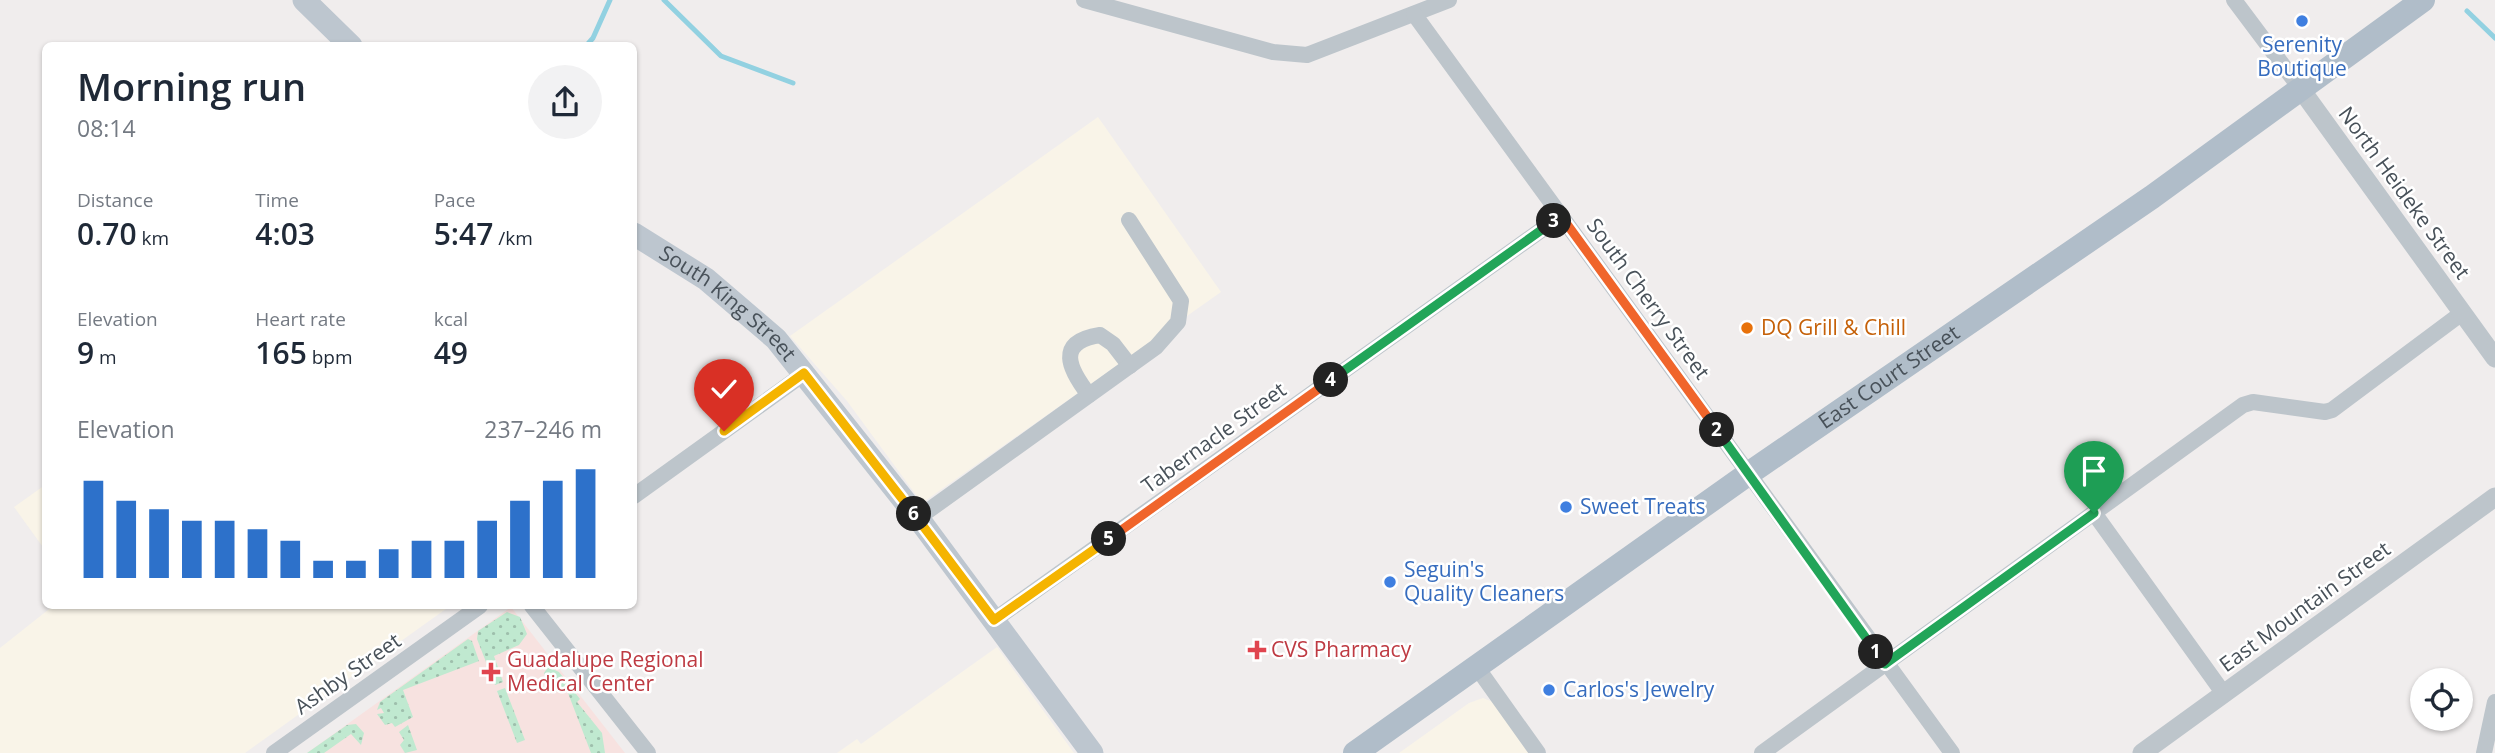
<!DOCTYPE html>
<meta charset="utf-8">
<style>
:root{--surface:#fff;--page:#f2f2f3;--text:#1f2937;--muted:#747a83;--accent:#2d71ca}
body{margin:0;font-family:"Open Sans",sans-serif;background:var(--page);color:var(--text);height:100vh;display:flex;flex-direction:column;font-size:26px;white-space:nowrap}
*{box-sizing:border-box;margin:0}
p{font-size:23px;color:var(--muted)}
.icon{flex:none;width:38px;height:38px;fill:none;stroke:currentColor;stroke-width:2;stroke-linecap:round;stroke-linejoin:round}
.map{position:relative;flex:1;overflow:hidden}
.sheet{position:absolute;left:42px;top:42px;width:595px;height:567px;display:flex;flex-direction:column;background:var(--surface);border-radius:10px;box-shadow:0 2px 5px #0004}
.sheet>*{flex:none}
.controls{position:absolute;left:2410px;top:668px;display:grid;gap:14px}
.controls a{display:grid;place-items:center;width:63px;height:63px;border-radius:50%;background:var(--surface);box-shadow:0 2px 5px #0004;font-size:35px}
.pin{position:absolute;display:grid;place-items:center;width:60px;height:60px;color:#fff;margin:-72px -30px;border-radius:50% 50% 50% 0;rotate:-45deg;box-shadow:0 0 7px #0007}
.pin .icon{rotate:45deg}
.km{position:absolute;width:35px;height:35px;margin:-18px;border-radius:50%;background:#222;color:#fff;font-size:19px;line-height:35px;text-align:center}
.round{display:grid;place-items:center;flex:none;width:74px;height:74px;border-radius:37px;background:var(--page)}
.summary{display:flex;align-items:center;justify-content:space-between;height:119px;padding:0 35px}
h1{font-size:38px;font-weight:600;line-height:52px}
.figures{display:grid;grid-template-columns:repeat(3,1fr);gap:10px;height:119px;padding:7px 35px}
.figures div{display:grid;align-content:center}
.figures b{font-size:30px;font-weight:600}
.figures small{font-size:19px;font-weight:400}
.figures p{font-size:19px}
.chart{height:196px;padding:14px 35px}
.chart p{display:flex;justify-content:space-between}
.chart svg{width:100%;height:126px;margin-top:7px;stroke:var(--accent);stroke-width:6}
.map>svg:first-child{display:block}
.commercial{fill:#f9f4e8}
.medical{fill:#f7e2e0}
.grass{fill:url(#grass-dots)}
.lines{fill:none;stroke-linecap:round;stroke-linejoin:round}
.stream{stroke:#92d1e1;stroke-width:5}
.minor{stroke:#bdc5cb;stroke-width:16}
.tertiary{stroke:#bdc5cb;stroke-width:19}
.secondary{stroke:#bdc6cf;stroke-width:23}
.primary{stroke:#b0bdc9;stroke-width:24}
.split-1-casing{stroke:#fff;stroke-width:14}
.split-2-casing{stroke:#fff;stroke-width:14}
.split-3-casing{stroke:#fff;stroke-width:14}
.split-4-casing{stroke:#fff;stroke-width:14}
.split-5-casing{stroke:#fff;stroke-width:14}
.split-6-casing{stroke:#fff;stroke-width:14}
.split-7-casing{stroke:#fff;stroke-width:14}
.split-1{stroke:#22a559;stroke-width:9}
.split-2{stroke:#22a559;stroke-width:9}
.split-3{stroke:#f0652b;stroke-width:9}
.split-4{stroke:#22a559;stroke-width:9}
.split-5{stroke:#f0652b;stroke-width:9}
.split-6{stroke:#f5b400;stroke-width:9}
.split-7{stroke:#f5b400;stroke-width:9}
.shop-dot{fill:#3f7fe0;stroke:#fff;stroke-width:2.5}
.food-dot{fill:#e8710a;stroke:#fff;stroke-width:2.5}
.health-dot{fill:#e0444e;stroke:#fff;stroke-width:2.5}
.labels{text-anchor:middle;stroke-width:5;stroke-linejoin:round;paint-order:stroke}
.shop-label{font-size:21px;fill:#366cbe;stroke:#fff;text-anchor:start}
.street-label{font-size:21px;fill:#485159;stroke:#fff}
.food-label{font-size:21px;fill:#c56008;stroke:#fff;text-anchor:start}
.health-label{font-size:21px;fill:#be3a42;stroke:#fff;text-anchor:start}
</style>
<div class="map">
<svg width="2495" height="753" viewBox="0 0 2495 753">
<defs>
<pattern id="grass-dots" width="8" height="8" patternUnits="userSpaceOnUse" patternTransform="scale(1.75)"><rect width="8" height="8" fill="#c0e9d0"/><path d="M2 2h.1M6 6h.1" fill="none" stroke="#9ebfac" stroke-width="1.8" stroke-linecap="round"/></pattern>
</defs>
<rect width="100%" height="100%" fill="#f0eded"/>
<g class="commercial">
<polygon points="1098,117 1221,292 922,503 847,401 790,336"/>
<polygon points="45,485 45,550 14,507"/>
<polygon points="53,606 450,606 245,753 0,753 0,648"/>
<polygon points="997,647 1074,753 837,753 857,739 861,744"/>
<polygon points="1483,698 1493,702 1529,753 1399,753 1469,703"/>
</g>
<polygon class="medical" points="511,607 625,753 307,753"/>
<g class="grass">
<polygon points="507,612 520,617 527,634 519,645 494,656 503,682 495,685 477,639 478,631"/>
<polygon points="468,639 472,641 479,661 403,690 413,717 395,727 392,723 385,725 377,714 384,713 381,708 377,710 380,702"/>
<polygon points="548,667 559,672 580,699 577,702 602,733 605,753 591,753 568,693 569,687 552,693 544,673"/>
<polygon points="505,688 525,740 517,743 497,691"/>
<polygon points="356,724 364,733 361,745 351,734 324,753 307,753 347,725"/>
<polygon points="408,725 417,750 405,753 400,745 404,740 399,732"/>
</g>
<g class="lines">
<g class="stream">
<polyline points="664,0 721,56 793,83"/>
<polyline points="2467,11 2495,38"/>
<polyline points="586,46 593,38 610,0"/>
</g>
<g class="minor">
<polyline points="1084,0 1273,52 1307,55 1449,0"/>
<polyline points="2234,0 2300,88"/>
<polyline points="1414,14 1952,753"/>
<path d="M1089,395C1069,369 1055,342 1100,335L1113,344L1130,366"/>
<polyline points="634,496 805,373"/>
<polyline points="2094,513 2224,694"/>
<polyline points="918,518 1156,347 1178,322 1181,301 1129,220"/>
<polyline points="532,606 648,753"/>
<polyline points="994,620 1561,216"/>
<polyline points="1476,666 1538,753"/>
<polyline points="274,753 480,606"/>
<polyline points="1762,753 2243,405 2253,402 2325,412 2332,410 2462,313"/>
<polyline points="2484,753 2495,702"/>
</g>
<g class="tertiary">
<polyline points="2300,88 2495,358"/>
<polyline points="2142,753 2495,497"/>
</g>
<g class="secondary">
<polyline points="304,0 351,46"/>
<path id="s1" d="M634,234L706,279L776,339L918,518L1092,753"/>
</g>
<path class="primary" id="s2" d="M1355,753L1748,474L2152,197L2423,0"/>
</g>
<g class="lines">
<g class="split-1-casing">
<polyline id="split-1" points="1876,652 1885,664 2094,513"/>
</g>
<g class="split-2-casing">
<polyline id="split-2" points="1717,430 1876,652"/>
</g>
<g class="split-3-casing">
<polyline id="split-3" points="1554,221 1561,216 1717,430"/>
</g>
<g class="split-4-casing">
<polyline id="split-4" points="1331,380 1554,221"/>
</g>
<g class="split-5-casing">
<polyline id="split-5" points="1109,539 1331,380"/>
</g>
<g class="split-6-casing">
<polyline id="split-6" points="914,514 994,620 1109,539"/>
</g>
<g class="split-7-casing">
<polyline id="split-7" points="724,431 804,373 914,514"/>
</g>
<use href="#split-1" class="split-1"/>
<use href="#split-2" class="split-2"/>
<use href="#split-3" class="split-3"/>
<use href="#split-4" class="split-4"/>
<use href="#split-5" class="split-5"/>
<use href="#split-6" class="split-6"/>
<use href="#split-7" class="split-7"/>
</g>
<g class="shop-dot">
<circle cx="2302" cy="21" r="7"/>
<circle cx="1566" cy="507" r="7"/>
<circle cx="1390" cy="582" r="7"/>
<circle cx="1549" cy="690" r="7"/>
</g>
<circle class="food-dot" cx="1747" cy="328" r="7"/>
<g class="health-dot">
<path d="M1253.5 639.5h7v7h7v7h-7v7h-7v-7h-7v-7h7z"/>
<path d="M487.5 661.5h7v7h7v7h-7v7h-7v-7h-7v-7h7z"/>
</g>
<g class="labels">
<g class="shop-label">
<text x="2302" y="52" text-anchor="middle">Serenity<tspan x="2302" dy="24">Boutique</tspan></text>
<text x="1580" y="514">Sweet Treats</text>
<text x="1404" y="577">Seguin's<tspan x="1404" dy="24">Quality Cleaners</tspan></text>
<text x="1563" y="697">Carlos's Jewelry</text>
</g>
<g class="street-label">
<text transform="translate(2404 193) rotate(54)" y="7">North Heideke Street</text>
<text transform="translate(1648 299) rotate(54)" y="7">South Cherry Street</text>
<text dy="7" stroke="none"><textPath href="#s1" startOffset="117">South King Street</textPath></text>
<text dy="7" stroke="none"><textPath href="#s2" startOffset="653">East Court Street</textPath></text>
<text transform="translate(1214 438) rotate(-36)" y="7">Tabernacle Street</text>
<text transform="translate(2305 607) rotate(-36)" y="7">East Mountain Street</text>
<text transform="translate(348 674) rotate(-35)" y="7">Ashby Street</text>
</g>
<g class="food-label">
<text x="1761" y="335">DQ Grill &amp; Chill</text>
</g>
<g class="health-label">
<text x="1271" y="657">CVS Pharmacy</text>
<text x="507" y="667">Guadalupe Regional<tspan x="507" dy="24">Medical Center</tspan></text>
</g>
</g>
</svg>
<div class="controls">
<a><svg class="icon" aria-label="locate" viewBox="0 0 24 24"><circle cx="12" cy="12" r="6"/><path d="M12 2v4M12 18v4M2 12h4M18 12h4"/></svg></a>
</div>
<div class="pin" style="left:2094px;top:513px;background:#1e9e55"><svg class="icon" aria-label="arrive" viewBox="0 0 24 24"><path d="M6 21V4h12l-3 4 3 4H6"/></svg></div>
<div class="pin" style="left:724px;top:431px;background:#d93025"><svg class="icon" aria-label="check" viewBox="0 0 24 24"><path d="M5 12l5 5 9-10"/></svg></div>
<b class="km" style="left:1876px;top:652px">1</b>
<b class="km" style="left:1717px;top:430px">2</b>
<b class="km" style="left:1554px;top:221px">3</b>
<b class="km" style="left:1331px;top:380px">4</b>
<b class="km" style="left:1109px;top:539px">5</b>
<b class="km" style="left:914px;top:514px">6</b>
<section class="sheet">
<div class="summary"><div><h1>Morning run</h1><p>08:14</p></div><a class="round"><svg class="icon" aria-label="share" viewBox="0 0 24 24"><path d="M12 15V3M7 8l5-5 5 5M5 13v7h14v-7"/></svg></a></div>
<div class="figures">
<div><p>Distance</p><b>0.70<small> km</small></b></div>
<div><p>Time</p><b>4:03</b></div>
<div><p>Pace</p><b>5:47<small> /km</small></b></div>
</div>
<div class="figures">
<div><p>Elevation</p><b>9<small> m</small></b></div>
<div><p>Heart rate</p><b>165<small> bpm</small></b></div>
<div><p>kcal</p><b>49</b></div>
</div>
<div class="chart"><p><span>Elevation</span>237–246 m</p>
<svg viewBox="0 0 160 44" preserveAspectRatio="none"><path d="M5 44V10M15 44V17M25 44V20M35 44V24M45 44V24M55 44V27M65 44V31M75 44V38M85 44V38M95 44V34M105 44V31M115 44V31M125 44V24M135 44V17M145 44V10M155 44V6"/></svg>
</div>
</section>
</div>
